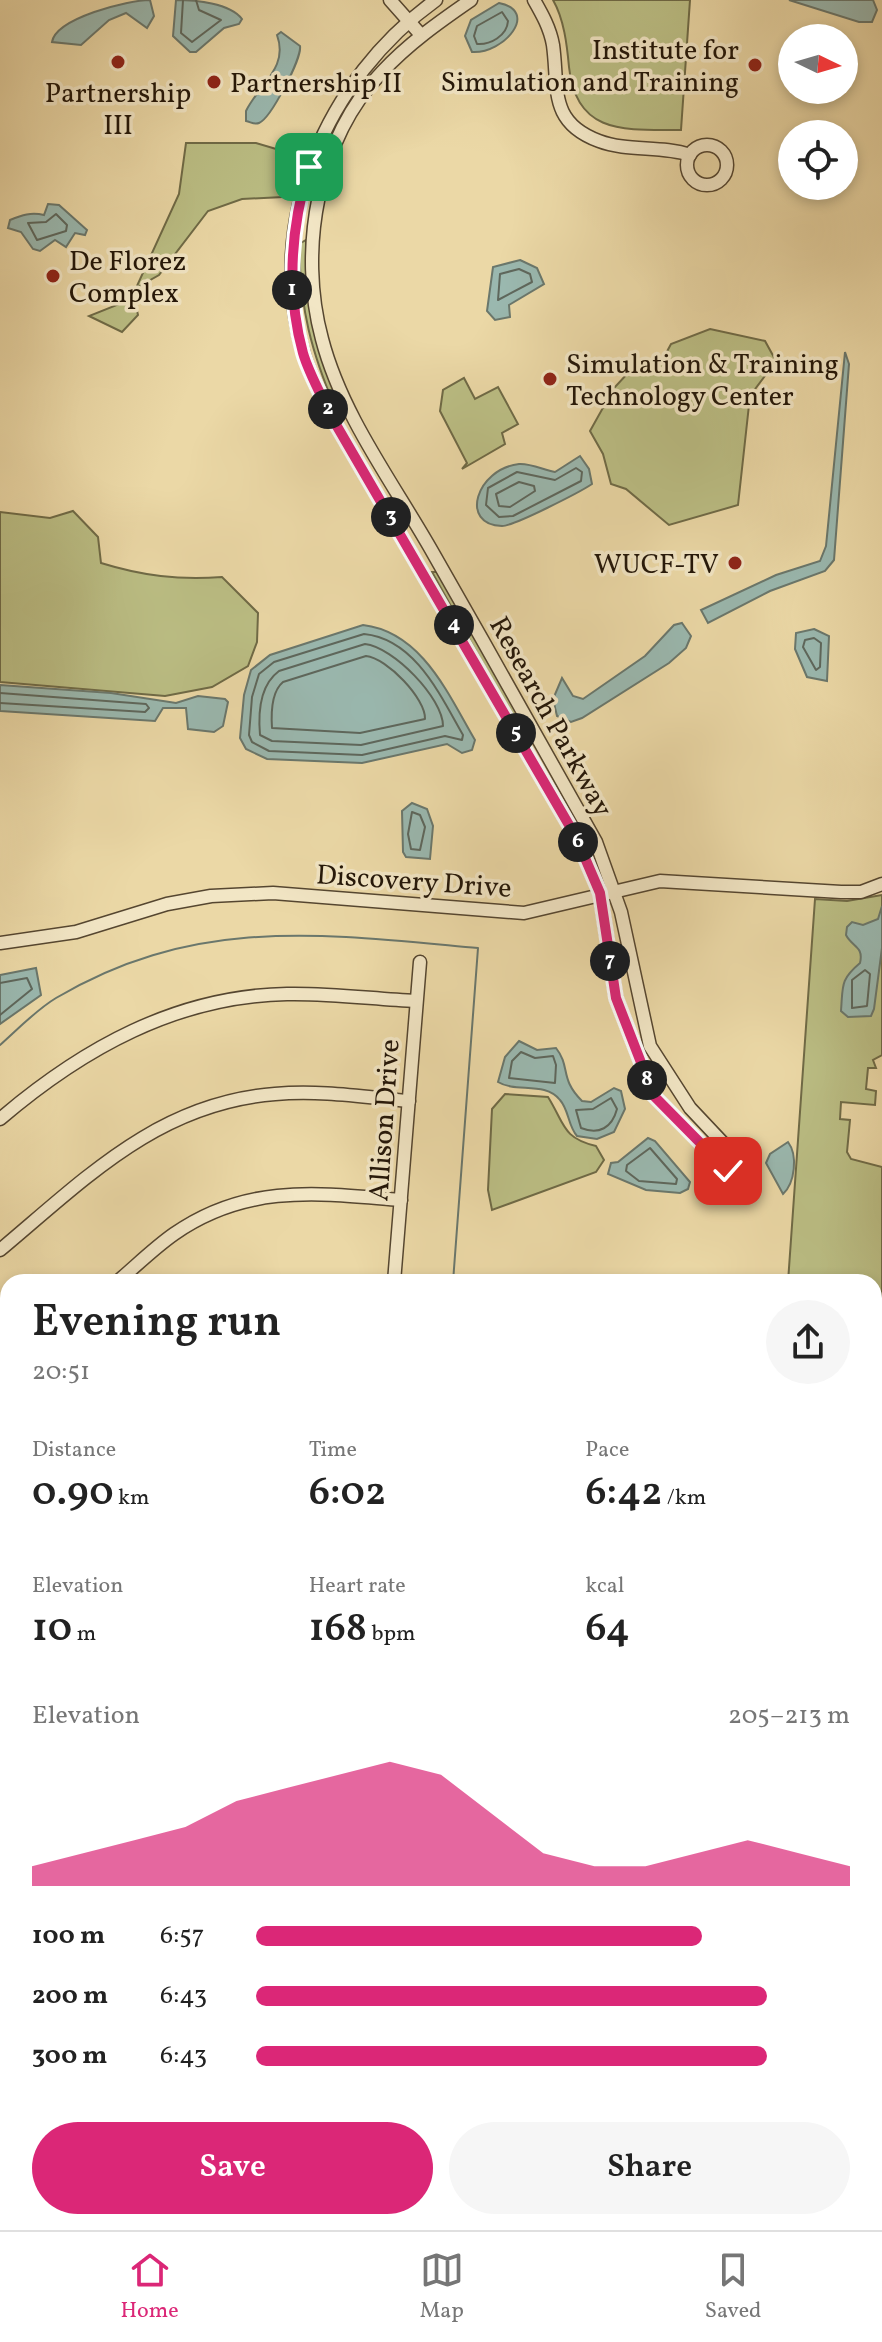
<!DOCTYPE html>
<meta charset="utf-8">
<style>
:root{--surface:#fff;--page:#f6f6f6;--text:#222;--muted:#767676;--line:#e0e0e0;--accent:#db2777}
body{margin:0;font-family:Vollkorn,serif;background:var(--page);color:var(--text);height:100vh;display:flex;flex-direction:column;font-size:30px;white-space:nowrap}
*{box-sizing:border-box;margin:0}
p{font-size:26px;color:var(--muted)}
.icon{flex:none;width:44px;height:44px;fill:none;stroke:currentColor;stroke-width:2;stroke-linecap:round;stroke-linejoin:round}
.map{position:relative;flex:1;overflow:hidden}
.side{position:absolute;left:0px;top:1274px;width:882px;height:956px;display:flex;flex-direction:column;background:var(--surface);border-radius:24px 24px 0 0;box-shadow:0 4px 12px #0003}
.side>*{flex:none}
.needle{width:52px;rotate:95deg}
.controls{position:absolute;left:778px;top:24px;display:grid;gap:16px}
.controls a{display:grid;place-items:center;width:80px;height:80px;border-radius:50%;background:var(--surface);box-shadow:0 4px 12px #0003;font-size:40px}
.pin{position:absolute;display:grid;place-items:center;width:68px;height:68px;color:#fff;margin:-34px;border-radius:16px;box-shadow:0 4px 12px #0006}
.km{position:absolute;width:40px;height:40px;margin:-20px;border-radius:50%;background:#222;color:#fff;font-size:22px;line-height:40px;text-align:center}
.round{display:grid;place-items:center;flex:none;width:84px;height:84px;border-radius:42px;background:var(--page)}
.head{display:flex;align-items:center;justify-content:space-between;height:136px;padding:0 32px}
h1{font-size:44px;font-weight:600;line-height:60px}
.figures{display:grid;grid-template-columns:repeat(3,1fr);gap:12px;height:136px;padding:8px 32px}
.figures div{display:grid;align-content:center}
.figures b{font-size:40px;font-weight:600}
.figures small{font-size:22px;font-weight:400}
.figures p{font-size:22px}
.chart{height:224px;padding:16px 32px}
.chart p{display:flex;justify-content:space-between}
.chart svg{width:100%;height:144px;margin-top:8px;fill:var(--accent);opacity:.7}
.action{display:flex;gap:16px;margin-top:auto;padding:16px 32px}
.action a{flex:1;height:92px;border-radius:48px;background:var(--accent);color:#fff;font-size:32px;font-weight:600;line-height:92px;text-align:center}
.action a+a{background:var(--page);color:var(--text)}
ul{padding:0 32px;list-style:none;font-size:26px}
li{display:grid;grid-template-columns:128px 96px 1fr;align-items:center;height:60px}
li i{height:20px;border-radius:10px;background:var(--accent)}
.tabs{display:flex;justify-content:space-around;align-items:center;height:112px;border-top:2px solid var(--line);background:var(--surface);font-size:22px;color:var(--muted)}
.tabs a{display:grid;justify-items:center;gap:4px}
.tabs .current{color:var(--accent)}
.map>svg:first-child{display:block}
.green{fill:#bbbe84;stroke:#6f6a46;stroke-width:2}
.water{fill:#9ab8af;stroke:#6a776c;stroke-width:2}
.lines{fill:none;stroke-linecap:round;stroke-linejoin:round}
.shore{stroke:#5e675c;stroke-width:2}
.stream{stroke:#6a776c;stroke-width:2}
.minor-casing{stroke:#554630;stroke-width:15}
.minor{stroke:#f2e6c5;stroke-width:12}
.route-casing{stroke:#fff;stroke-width:16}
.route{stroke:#db2777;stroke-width:10}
.poi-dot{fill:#8f2418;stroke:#f2e6c5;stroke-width:3}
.labels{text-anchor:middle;stroke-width:7;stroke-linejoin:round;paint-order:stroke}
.poi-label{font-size:28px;fill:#231608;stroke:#f2e6c5;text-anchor:start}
.street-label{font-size:28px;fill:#231608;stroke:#f2e6c5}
</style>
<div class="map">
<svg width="882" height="2230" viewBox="0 0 882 2230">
<rect width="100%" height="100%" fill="#ebd8a6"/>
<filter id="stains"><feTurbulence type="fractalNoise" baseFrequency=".0025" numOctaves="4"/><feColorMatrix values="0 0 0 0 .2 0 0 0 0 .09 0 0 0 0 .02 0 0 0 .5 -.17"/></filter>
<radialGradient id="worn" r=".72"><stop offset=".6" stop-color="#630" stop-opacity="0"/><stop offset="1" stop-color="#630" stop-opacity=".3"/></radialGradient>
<g class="green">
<path d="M553,0H690L681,130C625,130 576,135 569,67C567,45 564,19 553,0Z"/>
<polygon points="186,143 256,143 293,154 283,197 242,199 208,211 159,275 136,288 179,194"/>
<path d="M306,240V263L343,413L336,410C311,351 300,309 299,244Z"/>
<polygon points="134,298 138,315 122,332 89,316"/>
<polygon points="710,329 765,341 776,361 750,396 738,505 669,525 626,489 611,484 603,454 590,431 614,388 628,373 653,366 664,357 671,344"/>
<polygon points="464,378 475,399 498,387 518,424 502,433 505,444 462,469 467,463 440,411 443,390"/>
<path d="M73,511L98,537L101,563C143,576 178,580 222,577L258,613L257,642L248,666L212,687L165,696L0,682V512L50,518Z"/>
<polygon points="432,572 438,572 532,738 525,740"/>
<polygon points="882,895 882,1055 873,1060 876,1068 868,1068 866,1089 876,1091 875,1105 841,1102 840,1119 850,1120 847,1152 851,1159 882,1167 882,1320 875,1320 874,1330 874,1282 788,1282 815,899 847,901"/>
<path d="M505,1094L548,1097C565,1124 562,1138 596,1146L604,1160L596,1172L492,1210L488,1190L492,1109Z"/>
<polygon points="874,1483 882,1483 882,1680 874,1679"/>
<polygon points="874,1684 882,1685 882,2230 764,2230 767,2222 874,2222"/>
<polygon points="30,2222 363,2222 367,2230 31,2230"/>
</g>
<g class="water">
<path d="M150,0L154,16L147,28L126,13L109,20L81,45L52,42C56,18 128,0 150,0Z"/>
<path d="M176,0C195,0 230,3 242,19L239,24L224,28L196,52H190L173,36Z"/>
<polygon points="789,0 873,0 877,10 872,22 859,22"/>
<path d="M499,3C540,11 504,54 472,52L465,36L471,20Z"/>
<path d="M281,32L300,46C302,58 271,118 259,123C254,125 251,122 246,121V111C259,84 289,68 277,35Z"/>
<path d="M48,204L59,205L87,230L85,235L75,233L66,247L55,240L40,251L33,249L21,232L8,228L10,220C22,215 31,212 44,215Z"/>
<polygon points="520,260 537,268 544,284 509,305 510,317 495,320 487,311 493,267"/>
<polygon points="845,352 849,364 834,560 825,571 770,591 708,623 701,610 776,575 820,561 826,546"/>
<path d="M580,456L589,469L592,484C580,492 514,526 502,526C459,525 476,469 519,464C530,463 544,470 555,472Z"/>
<polygon points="682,623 691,636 686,648 669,663 582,718 571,722 557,716 553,699 562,678 573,696 583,699 645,656 674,625"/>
<path d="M363,625C422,632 448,694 475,740L472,750L462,753L447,744L362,763L267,759L246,749L240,738L244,695L251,670L270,655Z"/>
<polygon points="814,629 829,636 827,681 807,677 795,649 796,633"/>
<polygon points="0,685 111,693 176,703 198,696 225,699 228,702 223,726 214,732 188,729 186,708 163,708 155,721 0,711"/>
<polygon points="412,803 427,809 433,826 430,859 406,857 403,852 402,811"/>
<path d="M882,906V948L874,1009L871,1016L848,1017L841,1011C843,985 840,980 860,963C864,946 852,947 846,935L847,927L852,922L863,925L878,919Z"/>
<polygon points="36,968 41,995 0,1024 0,975"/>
<path d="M519,1041L537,1050L556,1048C571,1067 559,1078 582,1101L591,1102L614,1088L621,1091L625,1109L614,1132L597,1139L577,1136C568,1126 569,1110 560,1100C545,1081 516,1093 498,1082L505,1057Z"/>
<polygon points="648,1138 655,1141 690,1182 688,1189 680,1193 646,1190 608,1174 611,1163 618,1162"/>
<path d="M788,1142C798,1155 795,1183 783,1194L766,1163L770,1154Z"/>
</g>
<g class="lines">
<g class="shore">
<polyline points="183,0 181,33 192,42 221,20 199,10 196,0"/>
<path d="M502,12L508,21C507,36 490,45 477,44L474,36L477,26Z"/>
<polygon points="56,214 67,225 66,231 37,240 28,223 46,222"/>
<polygon points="519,269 530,274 532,282 498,300 500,274"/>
<polygon points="576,468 582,472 581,481 513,516 499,517 486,505 488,488 517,472 555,480"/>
<polygon points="519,482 534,486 535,491 510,507 499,506 496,494"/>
<path d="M364,634C415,639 440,695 463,735L462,740L445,736L362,755L269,751L252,742L249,735L252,697L259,674L274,662Z"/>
<polygon points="814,638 821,643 820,667 816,670 803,647 805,640"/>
<path d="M365,644C393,647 443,698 443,726L361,745L272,741L260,735C258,712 260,685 279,671Z"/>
<path d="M366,656C387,658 426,699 425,719L360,733L272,728C271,713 271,692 283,682Z"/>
<polyline points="0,693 146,704 149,708 145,712 0,703"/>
<polygon points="412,812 420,815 425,827 420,850 411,849 408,834"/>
<polygon points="865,970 870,974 867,1006 852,1008 852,980"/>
<polyline points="0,983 27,978 32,989 0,1015"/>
<polygon points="521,1052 535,1058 553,1056 556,1065 555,1083 509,1078 512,1061"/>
<path d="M611,1098L617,1109C612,1128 599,1135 581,1128L576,1110L593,1109Z"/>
<polygon points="650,1148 677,1179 676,1184 639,1181 626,1171 627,1165"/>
</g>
<path class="stream" d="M0,1045C18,1029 36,1010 56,998C196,915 325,934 478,948L453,1282"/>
<g class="minor-casing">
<g id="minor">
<polyline points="390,0 421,35"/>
<path d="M436,0C327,78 263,222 304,355C310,376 322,396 331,416L576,837L600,893L616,998L654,1096L728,1171L737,1173L741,1166L739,1160L690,1108L650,1046L621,912L596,842C542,746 488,649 433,553C394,484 342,416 322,339C298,251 317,139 382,72C408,44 439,22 471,0"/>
<path d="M534,0C542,14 550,28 553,45C559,88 548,122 599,141C628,152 661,145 690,155"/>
<circle cx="707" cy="165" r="20"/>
<polyline points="0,943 76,932 167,904 211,896 273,893 524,913 660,881 841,892 861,892 882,884"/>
<path d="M0,1119C82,1049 176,996 287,994C330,993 373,999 416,1001"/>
<path d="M0,1250C85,1179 158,1103 275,1094C320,1090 364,1097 409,1101"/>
<path d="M117,1282C136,1266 154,1248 174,1234C247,1183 319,1193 401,1200"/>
<polyline points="394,1282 420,962"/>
<polyline points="0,1349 8,1353"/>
<polyline points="0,1487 8,1497"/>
<polyline points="0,1786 8,1787"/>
<polyline points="0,1914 8,1813"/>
<polyline points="645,2222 655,2230"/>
<polyline points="435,2230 437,2222"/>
</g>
</g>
<use href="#minor" class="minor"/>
</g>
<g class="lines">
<g class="route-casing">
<path id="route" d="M309,167C291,227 286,291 303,353C309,374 322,396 331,416L576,837L600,893L616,998L654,1096L728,1171"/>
</g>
<use href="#route" class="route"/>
</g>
<g class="poi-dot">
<circle cx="118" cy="62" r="8"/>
<circle cx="755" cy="65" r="8"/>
<circle cx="214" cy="82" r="8"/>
<circle cx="53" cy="276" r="8"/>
<circle cx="550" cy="379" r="8"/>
<circle cx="735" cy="563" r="8"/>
</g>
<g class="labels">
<g class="poi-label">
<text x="739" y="59" text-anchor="end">Institute for<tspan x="739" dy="32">Simulation and Training</tspan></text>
<text x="230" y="92">Partnership II</text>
<text x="118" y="102" text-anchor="middle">Partnership<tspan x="118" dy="32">III</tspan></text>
<text x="69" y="270">De Florez<tspan x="69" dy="32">Complex</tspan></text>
<text x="566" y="373">Simulation &amp; Training<tspan x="566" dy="32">Technology Center</tspan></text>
<text x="719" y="573" text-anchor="end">WUCF-TV</text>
</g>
<g class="street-label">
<text transform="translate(552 716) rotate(61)" y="10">Research Parkway</text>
<text transform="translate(414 880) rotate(4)" y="10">Discovery Drive</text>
<text transform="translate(383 1120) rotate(-86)" y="10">Allison Drive</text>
</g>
</g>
<rect width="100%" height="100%" filter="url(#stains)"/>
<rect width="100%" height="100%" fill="url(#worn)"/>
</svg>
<div class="controls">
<a><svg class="needle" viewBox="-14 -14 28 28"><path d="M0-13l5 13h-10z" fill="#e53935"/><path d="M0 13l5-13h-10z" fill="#767676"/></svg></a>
<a><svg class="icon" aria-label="locate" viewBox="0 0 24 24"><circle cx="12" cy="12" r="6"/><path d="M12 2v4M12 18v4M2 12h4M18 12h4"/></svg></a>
</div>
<div class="pin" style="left:309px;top:167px;background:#1e9e55"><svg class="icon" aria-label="arrive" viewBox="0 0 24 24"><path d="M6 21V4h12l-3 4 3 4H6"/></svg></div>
<div class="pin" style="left:728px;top:1171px;background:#d93025"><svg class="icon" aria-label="check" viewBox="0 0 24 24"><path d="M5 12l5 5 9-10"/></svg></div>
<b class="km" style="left:292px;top:290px">1</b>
<b class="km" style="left:328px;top:409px">2</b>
<b class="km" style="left:391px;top:517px">3</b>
<b class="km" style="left:454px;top:625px">4</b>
<b class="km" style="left:516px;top:733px">5</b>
<b class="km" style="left:578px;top:842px">6</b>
<b class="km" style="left:610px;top:961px">7</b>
<b class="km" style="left:647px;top:1080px">8</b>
<section class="side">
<div class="head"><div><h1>Evening run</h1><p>20:51</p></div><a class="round"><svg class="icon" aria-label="share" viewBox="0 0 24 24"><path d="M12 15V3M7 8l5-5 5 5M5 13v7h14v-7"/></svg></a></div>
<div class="figures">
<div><p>Distance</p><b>0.90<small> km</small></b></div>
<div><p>Time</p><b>6:02</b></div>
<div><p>Pace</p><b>6:42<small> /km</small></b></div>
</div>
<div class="figures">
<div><p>Elevation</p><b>10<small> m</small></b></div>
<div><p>Heart rate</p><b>168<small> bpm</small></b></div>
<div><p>kcal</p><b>64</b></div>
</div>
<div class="chart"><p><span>Elevation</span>205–213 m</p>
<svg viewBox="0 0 160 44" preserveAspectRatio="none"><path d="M0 44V38L10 34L20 30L30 26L40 18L50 14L60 10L70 6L80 10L90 22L100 34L110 38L120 38L130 34L140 30L150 34L160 38V44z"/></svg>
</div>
<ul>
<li><b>100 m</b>6:57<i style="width:75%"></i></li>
<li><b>200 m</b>6:43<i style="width:86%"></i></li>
<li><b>300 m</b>6:43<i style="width:86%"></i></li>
</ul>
<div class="action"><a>Save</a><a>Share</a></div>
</section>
</div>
<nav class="tabs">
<a class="current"><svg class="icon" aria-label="home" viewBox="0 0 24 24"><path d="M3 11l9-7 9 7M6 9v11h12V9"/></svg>Home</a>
<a><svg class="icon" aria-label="map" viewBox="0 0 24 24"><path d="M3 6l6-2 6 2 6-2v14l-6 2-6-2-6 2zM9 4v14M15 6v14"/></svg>Map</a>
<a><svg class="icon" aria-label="saved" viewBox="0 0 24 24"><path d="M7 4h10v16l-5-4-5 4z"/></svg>Saved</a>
</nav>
